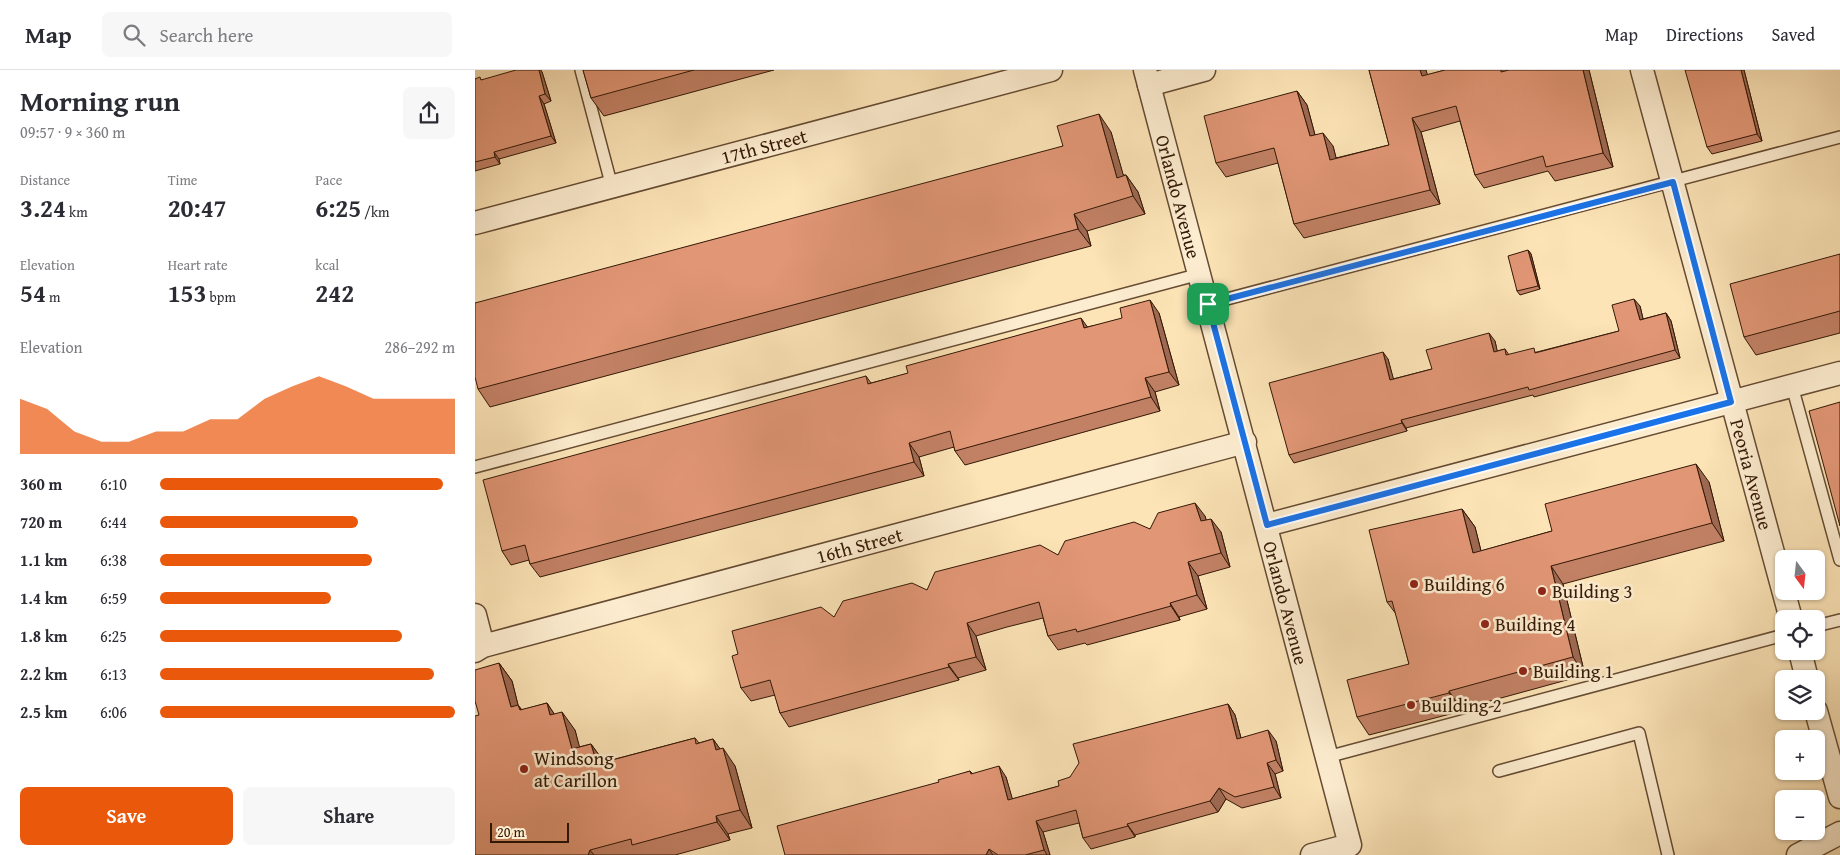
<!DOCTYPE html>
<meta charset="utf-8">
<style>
:root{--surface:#fff;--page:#f7f7f7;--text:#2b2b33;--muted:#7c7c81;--line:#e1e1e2;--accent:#ea580c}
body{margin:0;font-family:"Gentium Book Plus",serif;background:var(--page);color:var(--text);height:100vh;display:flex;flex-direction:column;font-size:19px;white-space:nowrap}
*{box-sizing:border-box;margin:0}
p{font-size:16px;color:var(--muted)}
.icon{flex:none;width:28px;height:28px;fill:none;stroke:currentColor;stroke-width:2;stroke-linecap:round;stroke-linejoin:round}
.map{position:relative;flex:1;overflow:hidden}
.panel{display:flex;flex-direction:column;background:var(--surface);width:475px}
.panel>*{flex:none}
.needle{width:32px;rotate:165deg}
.tools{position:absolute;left:1300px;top:480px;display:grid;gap:10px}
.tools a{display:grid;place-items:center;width:50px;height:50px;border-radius:8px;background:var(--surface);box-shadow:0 1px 4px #0004;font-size:25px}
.scale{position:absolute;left:15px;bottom:12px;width:79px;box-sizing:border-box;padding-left:5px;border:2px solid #331806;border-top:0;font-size:14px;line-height:18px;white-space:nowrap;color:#331806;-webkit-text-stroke:4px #fdedd0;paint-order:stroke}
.pin{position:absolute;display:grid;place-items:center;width:42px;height:42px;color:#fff;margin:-21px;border-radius:10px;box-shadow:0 2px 8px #0006}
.round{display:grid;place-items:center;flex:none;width:52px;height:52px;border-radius:8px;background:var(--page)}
.overview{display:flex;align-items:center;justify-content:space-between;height:85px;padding:0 20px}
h1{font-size:28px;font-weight:800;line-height:38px}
.metrics{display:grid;grid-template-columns:repeat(3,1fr);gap:8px;height:85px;padding:5px 20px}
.metrics div{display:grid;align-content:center}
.metrics b{font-size:25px;font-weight:800}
.metrics small{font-size:14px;font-weight:400}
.metrics p{font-size:14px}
.chart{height:140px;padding:10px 20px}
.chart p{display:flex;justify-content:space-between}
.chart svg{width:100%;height:90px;margin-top:5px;fill:var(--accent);opacity:.7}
.action{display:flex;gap:10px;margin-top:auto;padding:10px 20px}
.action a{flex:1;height:58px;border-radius:8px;background:var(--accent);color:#fff;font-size:20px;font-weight:800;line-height:58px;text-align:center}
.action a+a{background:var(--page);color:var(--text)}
ul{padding:0 20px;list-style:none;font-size:16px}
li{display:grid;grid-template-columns:80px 60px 1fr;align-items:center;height:38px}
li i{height:12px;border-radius:6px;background:var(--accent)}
header{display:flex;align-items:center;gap:30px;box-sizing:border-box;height:70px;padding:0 25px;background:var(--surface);border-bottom:1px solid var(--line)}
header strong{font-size:24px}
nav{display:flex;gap:28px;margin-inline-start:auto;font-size:18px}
.search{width:350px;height:45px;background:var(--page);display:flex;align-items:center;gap:12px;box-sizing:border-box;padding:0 18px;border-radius:8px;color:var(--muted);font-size:19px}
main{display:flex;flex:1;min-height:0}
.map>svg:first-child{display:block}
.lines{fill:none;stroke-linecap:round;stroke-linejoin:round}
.lane-casing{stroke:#654b32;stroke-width:14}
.street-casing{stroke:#654b32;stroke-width:25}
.lane{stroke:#fdedd0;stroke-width:11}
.street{stroke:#fdedd0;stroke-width:22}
.wall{fill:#c28165;stroke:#331806}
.shaded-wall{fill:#9e6952;stroke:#331806}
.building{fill:#e19675;stroke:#331806}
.route-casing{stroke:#fff;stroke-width:10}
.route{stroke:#1a73e8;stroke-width:6}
.poi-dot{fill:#8f2418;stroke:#fdedd0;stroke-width:2}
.labels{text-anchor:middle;stroke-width:5;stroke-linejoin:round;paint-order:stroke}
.street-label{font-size:19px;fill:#331806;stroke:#fdedd0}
.poi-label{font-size:19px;fill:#331806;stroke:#fdedd0;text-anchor:start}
</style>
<header>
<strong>Map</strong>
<div class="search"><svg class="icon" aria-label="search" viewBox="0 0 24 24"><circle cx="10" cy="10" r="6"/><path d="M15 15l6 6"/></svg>Search here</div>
<nav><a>Map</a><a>Directions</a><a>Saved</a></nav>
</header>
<main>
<section class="panel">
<div class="overview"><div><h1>Morning run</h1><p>09:57 · 9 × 360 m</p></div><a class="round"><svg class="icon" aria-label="share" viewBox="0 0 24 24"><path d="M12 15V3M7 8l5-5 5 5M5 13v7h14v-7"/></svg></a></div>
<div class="metrics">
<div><p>Distance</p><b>3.24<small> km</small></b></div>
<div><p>Time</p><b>20:47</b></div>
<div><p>Pace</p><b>6:25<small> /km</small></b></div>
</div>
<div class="metrics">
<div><p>Elevation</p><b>54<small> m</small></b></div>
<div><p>Heart rate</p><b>153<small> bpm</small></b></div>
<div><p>kcal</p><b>242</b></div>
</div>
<div class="chart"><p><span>Elevation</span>286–292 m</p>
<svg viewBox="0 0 160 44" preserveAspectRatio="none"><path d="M0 44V17L10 22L20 33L30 38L40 38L50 33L60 33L70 27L80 27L90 17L100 11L110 6L120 11L130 17L140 17L150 17L160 17V44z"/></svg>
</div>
<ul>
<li><b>360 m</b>6:10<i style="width:96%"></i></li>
<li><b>720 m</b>6:44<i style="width:67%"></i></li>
<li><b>1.1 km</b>6:38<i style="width:72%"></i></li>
<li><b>1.4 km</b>6:59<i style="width:58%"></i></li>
<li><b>1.8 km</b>6:25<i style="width:82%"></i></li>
<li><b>2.2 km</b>6:13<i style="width:93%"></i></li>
<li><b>2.5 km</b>6:06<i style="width:100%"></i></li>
</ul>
<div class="action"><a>Save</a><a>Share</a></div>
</section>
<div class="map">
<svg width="1365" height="785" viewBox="0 0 1365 785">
<rect width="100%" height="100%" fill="#fce4b7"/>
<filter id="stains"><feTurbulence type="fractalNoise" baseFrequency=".004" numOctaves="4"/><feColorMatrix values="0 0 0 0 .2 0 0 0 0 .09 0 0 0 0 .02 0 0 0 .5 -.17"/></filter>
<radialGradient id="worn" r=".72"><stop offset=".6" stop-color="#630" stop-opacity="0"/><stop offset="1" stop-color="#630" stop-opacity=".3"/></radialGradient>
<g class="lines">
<g class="lane-casing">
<g id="lane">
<polyline points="106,0 137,117"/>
<polyline points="733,234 1365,67"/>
<polyline points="1317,316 1365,490"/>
<polyline points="0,397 725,204"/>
<polyline points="1341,556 1365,550"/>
<polyline points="852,687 1309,565"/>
<polyline points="1024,701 1164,663 1193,785"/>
</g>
</g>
<g class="street-casing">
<g id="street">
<path id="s1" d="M670,0L875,775L837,785"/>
<path id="s2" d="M1167,0L1316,549"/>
<polyline points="674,15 729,0"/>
<path id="s3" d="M0,153L576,0"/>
<polyline points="792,455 1365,303"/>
<polyline points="0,545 8,576"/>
<path id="s4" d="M0,581L8,576L770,372"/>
<polyline points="1325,581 1332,609"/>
<polyline points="1341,641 1365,727"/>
<polyline points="1323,785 1365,763"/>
</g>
</g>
<use href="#lane" class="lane"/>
<use href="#street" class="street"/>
</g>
<g class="wall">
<polygon points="108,0 299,0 129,46 116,28"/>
<polygon points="894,0 951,0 952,5 970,0 1114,0 1138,97 1080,111 1073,101 1009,118 1000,105 985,51 946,62 965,134 829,168 819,154 803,93 751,107 741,93 822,21 832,35 840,65 858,76 861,88 914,75"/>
<polygon points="1269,0 1287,71 1237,84 1232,77"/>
<polygon points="67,2 76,31 69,34 81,73 24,89 25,94 0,101 0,9 7,10"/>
<polygon points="636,62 648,105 651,105 663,122 670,144 612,161 616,176 15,337 3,319 588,76"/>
<polygon points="1053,180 1056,184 1065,219 1045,225 1042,221"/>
<polygon points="1365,184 1365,263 1281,285 1269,267"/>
<polygon points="1165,236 1168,249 1191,243 1196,251 1205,288 1059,327 1058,325 931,358 932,361 819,393 814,385 913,289 918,309 957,299 1020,271 1022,281 1030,279 1034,285 1062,282 1144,261"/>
<polygon points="684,243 704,315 680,322 685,341 490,395 480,381 479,377 444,387 449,406 65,507 55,494 54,490 36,495 27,481 391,306 396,313 612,257"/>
<polygon points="1234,412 1249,471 1088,514 1110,605 986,639 987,641 894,665 882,647 934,594 921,544 912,532 987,439 1000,457 1006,481 1077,461"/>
<polygon points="730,446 731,450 746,462 755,497 723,506 732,539 704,547 705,550 612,575 610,573 583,580 573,566 568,548 532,557 501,566 511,600 483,608 484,610 314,657 305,643 300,625 276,631 266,618 263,584 359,547 452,520 583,485 675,459"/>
<polygon points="24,593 37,611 43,635 47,640 72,633 79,644 100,660 104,677 116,674 129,692 220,668 224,673 238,669 245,679 260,696 277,758 253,764 255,770 200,785 0,785"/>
<polygon points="753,634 760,645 766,668 801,671 808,701 800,704 806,728 767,738 751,729 743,742 660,765 660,767 616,779 608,768 604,753 568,762 575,785 310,785 464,712 495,701 498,704 531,707 537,729 584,716 595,707"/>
</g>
<g class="shaded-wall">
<polygon points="64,0 66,0 67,2 76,31 70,24"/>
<polygon points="945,0 951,0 957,20 947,6"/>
<polygon points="1108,0 1114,0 1138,97 1128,83"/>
<polygon points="1266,0 1269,0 1287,71 1282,64"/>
<polygon points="822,21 832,35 844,80 835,66"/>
<polygon points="64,26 69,34 81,73 76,66"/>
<polygon points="624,44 636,62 654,125 642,108"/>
<polygon points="937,48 946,62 965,134 955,120"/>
<polygon points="848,63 858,76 865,103 855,90"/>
<polygon points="19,82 24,89 25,94 20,87"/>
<polygon points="651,105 663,122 670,144 658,126"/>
<polygon points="599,144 612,161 616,176 603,159"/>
<polygon points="1053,180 1056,184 1065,219 1063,216"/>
<polygon points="1159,229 1165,236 1170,257 1165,250"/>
<polygon points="675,230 684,243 704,315 694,302"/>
<polygon points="1191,243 1196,251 1205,288 1200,280"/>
<polygon points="606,248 616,262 609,258"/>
<polygon points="1014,263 1020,271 1024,289 1019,282"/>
<polygon points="908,282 913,289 921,318 915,310"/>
<polygon points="670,308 680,322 685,341 676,327"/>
<polygon points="926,350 931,358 932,361 927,353"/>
<polygon points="434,373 444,387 449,406 439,392"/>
<polygon points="1221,394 1234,412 1249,471 1237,453"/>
<polygon points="720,433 730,446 736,465 726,451"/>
<polygon points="987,439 1000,457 1011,501 998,483"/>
<polygon points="736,449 746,462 755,497 746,483"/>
<polygon points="713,492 723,506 732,539 722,525"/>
<polygon points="1076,496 1088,514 1110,605 1098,587"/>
<polygon points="695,533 704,547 705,550 696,536"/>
<polygon points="492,553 501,566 511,600 501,587"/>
<polygon points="24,593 37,611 43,635 56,653 36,637"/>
<polygon points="473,594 483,608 484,610 474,597"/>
<polygon points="974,621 986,639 987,641 974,623"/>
<polygon points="72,633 84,651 75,645"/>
<polygon points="753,634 760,645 769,680 762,669"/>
<polygon points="87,642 100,660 110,697 97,679"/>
<polygon points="793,660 801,671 808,701 801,690"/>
<polygon points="238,669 250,686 248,678 260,696 277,758 265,740 241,680"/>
<polygon points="116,674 129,692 122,694"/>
<polygon points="792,693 800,704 806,728 799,717"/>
<polygon points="524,696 531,707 541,741 533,730"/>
<polygon points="744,718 751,729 743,742 735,731"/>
<polygon points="241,746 253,764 255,770 242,752"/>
<polygon points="561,751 568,762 575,785 572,785 569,780"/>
<polygon points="652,754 660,765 660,767 653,756"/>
<polygon points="514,779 518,785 511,785"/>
<polygon points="115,780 119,785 113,785"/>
</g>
<g class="building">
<polygon points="41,0 64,0 70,24 64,26 76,66 19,82 20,87 0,92 0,9 5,7 6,10"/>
<polygon points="108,0 219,0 116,28"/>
<polygon points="894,0 945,0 947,6 970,0 1026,0 1026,2 1034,0 1108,0 1128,83 1071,97 1068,86 1000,105 981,36 937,48 955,120 819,154 799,78 741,93 729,46 822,21 835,66 848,63 855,90 914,75"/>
<polygon points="1210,0 1266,0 1282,64 1232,77"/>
<polygon points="624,44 642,108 651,105 658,126 599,144 603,159 3,319 0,307 0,233 588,76 582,56"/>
<polygon points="1053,180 1063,216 1042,221 1033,186"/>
<polygon points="1365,184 1365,241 1269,267 1255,214"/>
<polygon points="1159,229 1165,250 1191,243 1200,280 1054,320 1053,317 926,350 927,353 814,385 794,313 908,282 915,310 957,299 951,280 1014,263 1019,282 1030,279 1031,285 1059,278 1060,283 1144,261 1137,235"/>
<polygon points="675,230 694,302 670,308 676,327 480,381 475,361 434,373 439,392 55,494 50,475 27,481 8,410 391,306 393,314 433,303 431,296 606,248 609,258 647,248 645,238"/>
<polygon points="1365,332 1365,456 1334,341"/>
<polygon points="1221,394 1237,453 1076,496 1098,587 974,621 974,623 882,647 872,610 934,594 917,531 912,532 894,460 987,439 998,483 1077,461 1070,434"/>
<polygon points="720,433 726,451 736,449 746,483 713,492 722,525 695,533 696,536 602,562 601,559 573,566 564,532 522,544 492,553 501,587 473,594 474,597 305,643 295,610 266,618 257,586 263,584 257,561 346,537 359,547 368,531 437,513 452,520 460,502 565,475 583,485 590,471 659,452 675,459 683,443"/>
<polygon points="24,593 36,637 43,635 45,640 72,633 75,645 87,642 97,679 116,674 122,694 220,668 221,674 238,669 241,680 248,678 265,740 241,746 242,752 157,775 156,769 115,780 113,785 0,785 0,646 4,645 0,631 0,600"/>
<polygon points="753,634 762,669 793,660 801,690 792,693 799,717 760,727 744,718 735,731 652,754 653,756 608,768 601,740 561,751 569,780 550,785 523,785 514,779 511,785 310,785 302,756 464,712 463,710 495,701 496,704 524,696 533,730 584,716 583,711 595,707 604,693 598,674"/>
</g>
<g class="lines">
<g class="route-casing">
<polygon id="route" points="1198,112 1256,332 792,455 733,234"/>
</g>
<use href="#route" class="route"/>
</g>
<g class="poi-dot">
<circle cx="939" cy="514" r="5"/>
<circle cx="1067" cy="521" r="5"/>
<circle cx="1010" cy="554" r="5"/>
<circle cx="1048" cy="601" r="5"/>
<circle cx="936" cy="635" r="5"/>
<circle cx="49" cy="699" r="5"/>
</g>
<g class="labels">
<g class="street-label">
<text dy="7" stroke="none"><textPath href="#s3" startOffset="299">17th Street</textPath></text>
<text dy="7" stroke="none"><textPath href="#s1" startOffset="131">Orlando Avenue</textPath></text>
<text dy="7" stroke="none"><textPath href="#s2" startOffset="419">Peoria Avenue</textPath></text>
<text dy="7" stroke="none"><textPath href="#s4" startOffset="399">16th Street</textPath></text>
<text dy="7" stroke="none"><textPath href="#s1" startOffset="551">Orlando Avenue</textPath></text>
</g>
<g class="poi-label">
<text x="949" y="521">Building 6</text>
<text x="1077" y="528">Building 3</text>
<text x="1020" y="561">Building 4</text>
<text x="1058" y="608">Building 1</text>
<text x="946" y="642">Building 2</text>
<text x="59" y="695">Windsong<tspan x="59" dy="22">at Carillon</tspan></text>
</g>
</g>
<rect width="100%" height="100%" filter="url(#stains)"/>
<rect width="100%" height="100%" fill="url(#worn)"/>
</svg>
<div class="tools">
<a><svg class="needle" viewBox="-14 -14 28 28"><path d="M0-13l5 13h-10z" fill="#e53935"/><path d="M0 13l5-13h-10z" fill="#7c7c81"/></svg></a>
<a><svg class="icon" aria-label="locate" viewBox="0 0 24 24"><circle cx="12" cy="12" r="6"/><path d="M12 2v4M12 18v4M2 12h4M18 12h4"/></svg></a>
<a><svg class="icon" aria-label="layers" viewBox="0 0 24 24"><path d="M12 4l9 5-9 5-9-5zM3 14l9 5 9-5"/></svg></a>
<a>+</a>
<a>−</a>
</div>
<div class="scale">20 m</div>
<div class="pin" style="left:733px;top:234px;background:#1e9e55"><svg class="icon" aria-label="arrive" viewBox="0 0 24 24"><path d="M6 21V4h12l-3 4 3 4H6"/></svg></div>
</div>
</main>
